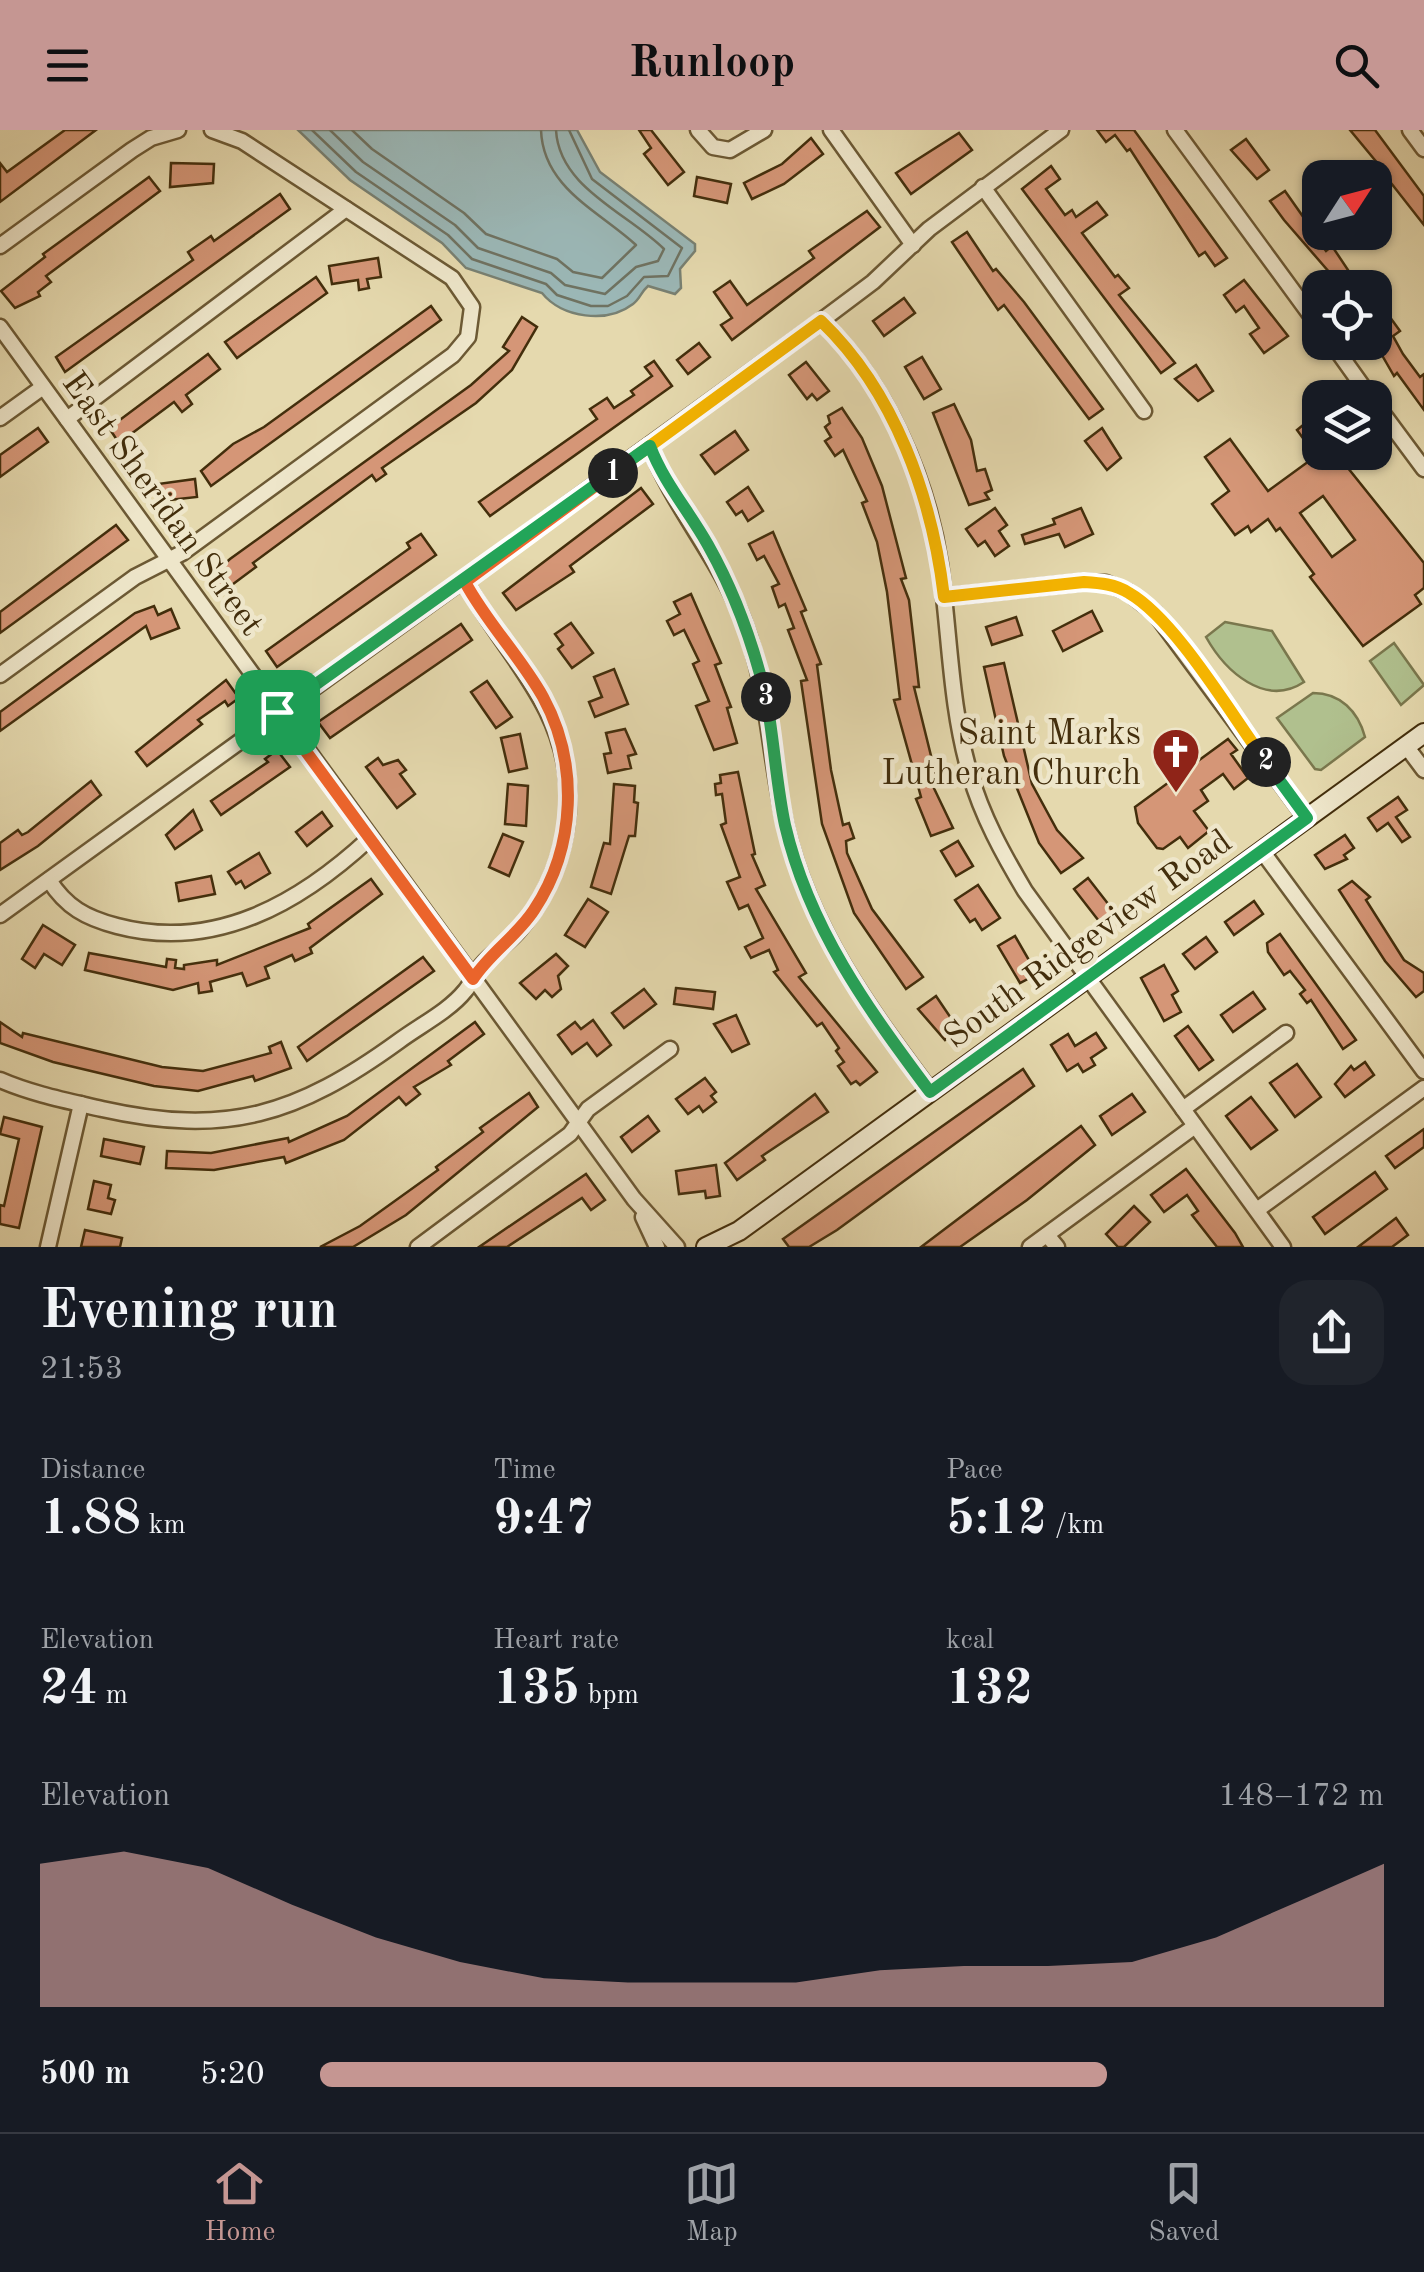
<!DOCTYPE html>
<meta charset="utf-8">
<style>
:root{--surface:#171b24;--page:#20242c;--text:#f1f3f6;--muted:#9ea1a6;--line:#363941;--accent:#c59692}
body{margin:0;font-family:"Old Standard TT",serif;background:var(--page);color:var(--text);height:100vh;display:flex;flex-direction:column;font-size:38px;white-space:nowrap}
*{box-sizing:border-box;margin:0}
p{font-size:32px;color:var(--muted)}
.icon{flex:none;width:55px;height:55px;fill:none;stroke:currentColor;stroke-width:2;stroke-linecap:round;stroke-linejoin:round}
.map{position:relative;height:1117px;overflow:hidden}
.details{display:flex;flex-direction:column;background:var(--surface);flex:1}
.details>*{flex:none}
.needle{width:65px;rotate:54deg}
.fabs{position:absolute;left:1302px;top:30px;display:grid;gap:20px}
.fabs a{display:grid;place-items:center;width:90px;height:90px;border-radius:20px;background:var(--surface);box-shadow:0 2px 8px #0004;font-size:50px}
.pin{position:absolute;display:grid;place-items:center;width:85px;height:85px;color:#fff;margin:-42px;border-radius:20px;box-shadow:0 5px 15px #0006}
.km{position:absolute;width:50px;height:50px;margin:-25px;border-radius:50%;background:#222;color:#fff;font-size:28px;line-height:50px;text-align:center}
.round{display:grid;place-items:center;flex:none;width:105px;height:105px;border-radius:30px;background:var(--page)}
.headline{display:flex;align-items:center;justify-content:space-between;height:170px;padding:0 40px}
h1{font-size:55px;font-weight:700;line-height:75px}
.stats{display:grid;grid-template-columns:repeat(3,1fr);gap:15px;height:170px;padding:10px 40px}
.stats div{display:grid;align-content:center}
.stats b{font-size:50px;font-weight:700}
.stats small{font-size:28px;font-weight:400}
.stats p{font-size:28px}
.chart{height:280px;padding:20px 40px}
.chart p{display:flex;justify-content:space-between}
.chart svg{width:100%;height:180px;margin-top:10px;fill:var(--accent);opacity:.7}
ul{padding:0 40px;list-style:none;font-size:32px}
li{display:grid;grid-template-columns:160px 120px 1fr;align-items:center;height:75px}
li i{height:25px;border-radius:12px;background:var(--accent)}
header{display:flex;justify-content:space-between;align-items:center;height:130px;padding:0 40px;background:var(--accent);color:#111;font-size:45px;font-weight:700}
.dock{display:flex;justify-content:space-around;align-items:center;height:140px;border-top:2px solid var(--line);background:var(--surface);font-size:28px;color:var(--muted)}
.dock a{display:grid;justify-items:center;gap:5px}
.dock .active{color:var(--accent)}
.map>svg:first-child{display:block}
.green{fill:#b0c08e;stroke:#7a774d;stroke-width:2.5}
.water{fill:#9bb7b6;stroke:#788072;stroke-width:2.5}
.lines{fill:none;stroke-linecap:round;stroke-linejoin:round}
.shore{stroke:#6f7261;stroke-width:2.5}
.building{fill:#d59677;stroke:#432e0c;stroke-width:2.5;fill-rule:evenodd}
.street-casing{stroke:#6c5934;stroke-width:19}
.secondary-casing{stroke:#432e0c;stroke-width:22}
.street{stroke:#eee6ca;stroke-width:14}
.secondary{stroke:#eee6ca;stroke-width:18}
.split-1-casing{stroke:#fff;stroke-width:20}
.split-2-casing{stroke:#fff;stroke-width:20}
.split-3-casing{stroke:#fff;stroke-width:20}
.split-4-casing{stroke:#fff;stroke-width:20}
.split-1{stroke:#f0652b;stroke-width:12}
.split-2{stroke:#f5b400;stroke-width:12}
.split-3{stroke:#22a559;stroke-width:12}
.split-4{stroke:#22a559;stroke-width:12}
.labels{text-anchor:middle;stroke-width:9;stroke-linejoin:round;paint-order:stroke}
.street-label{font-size:35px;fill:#432e0c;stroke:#eee6ca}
.poi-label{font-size:35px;fill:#432e0c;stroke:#eee6ca;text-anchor:end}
</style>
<header><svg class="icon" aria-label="menu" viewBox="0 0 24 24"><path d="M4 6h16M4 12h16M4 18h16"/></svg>Runloop<svg class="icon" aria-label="search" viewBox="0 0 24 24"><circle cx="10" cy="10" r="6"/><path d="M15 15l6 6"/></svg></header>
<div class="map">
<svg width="1424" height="1117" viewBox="0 0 1424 1117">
<rect width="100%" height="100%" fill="#e5d9ae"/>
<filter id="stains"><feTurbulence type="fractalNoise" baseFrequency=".002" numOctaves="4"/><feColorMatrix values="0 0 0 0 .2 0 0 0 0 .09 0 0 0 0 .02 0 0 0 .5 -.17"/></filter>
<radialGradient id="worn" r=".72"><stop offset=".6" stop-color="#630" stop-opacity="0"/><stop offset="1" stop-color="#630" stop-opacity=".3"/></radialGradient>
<g class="green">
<path d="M1225,492L1272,501L1304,552C1265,578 1225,541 1206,507Z"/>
<polygon points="1394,513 1424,555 1401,575 1370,531"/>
<path d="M1313,563C1340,563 1358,581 1365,607L1321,640L1315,639L1277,588Z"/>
</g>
<path class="water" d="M298,0H577L600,42L695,114V121L680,139L681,158L675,164L648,156C641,162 640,169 633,174C607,194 562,188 542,163L466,138L442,113L350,50Z"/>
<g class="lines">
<g class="shore">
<polyline points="312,0 356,42 448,105 472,129 546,154 557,165 591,176 608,176 627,166 644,147 668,146 682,118 592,49 569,0"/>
<path d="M330,0L363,32L455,95L478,118L551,143L565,155L605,164L636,137L658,131L664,119C628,83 559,58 556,0"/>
<path d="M352,0L372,19L464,83L486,104L557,129L573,142L602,148L636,115C599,81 543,58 541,0"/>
</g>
</g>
<g class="building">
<polygon points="65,0 96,0 0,72 0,33 7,42"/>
<polygon points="639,0 651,0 684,42 668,55 644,24 651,18"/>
<polygon points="1097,0 1134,0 1227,128 1215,136 1205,122 1199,126 1130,19 1127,21 1115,5 1106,12"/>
<polygon points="1350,0 1375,0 1424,66 1424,95 1384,44 1362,48 1379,35"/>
<polygon points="959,3 972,20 911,64 896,43"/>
<polygon points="811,8 823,24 784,54 752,69 744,53 782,34"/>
<polygon points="1246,9 1269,40 1257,49 1231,20"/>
<polygon points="171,33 214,34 213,53 170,57"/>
<polygon points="1051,36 1060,49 1046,59 1065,85 1072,80 1076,87 1097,72 1107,85 1082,103 1115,147 1118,145 1129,158 1119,165 1175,233 1161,243 1022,59"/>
<polygon points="149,47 160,61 46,146 51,152 38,162 40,166 15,178 1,161 45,127 43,124"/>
<polygon points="697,47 731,54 727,73 694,66"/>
<polygon points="1285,61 1304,88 1309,85 1317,95 1310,100 1326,121 1332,116 1360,158 1343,158 1284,90 1270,71"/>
<polygon points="280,64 290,79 65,242 56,227 193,130 188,122 211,106 214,111"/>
<polygon points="867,81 880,97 732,210 721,195 732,188 714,162 730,151 747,175 814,128 809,121"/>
<polygon points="967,102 993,141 996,139 1024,172 1103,279 1089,289 1004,175 998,180 952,112"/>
<polygon points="378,128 381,147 367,149 369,158 359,160 358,150 332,154 329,136"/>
<polygon points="316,147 327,163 237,228 225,212"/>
<polygon points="1244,150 1288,206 1264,223 1250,204 1259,198 1244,176 1236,182 1224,165"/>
<polygon points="904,168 915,183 884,206 873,191"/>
<polygon points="431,176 441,190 211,356 201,341 233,314 264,297"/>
<polygon points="1384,179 1400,201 1393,206 1403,224 1420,247 1424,244 1424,280 1397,243 1394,246 1375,213 1375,186"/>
<polygon points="522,187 537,197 512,240 476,273 382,338 386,344 376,351 372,345 253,433 256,437 221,463 209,448 230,429 471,255 509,221 503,217"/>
<polygon points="699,213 710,227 688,244 677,230"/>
<polygon points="208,224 220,239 186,265 192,274 182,282 174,272 119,313 109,298"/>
<polygon points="922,227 941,259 924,269 905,237"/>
<polygon points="654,231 672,256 490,386 479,372 597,289 590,279 607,268 614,278 634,265 631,261 652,246 645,237"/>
<polygon points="806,232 829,261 817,270 812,264 807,269 789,245"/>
<polygon points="1196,235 1213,261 1198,271 1175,249"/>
<polygon points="954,274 971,310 977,341 985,339 992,360 985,363 989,369 969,375 933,283"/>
<polygon points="842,278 862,308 882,356 906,448 901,449 909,470 919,557 914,557 937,650 931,652 953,698 931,706 916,669 921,667 894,570 900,569 887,462 877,412 862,373 867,371 843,320 835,326 825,311 831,307 825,297 830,293 828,286"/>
<path d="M1308,291L1314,299L1320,295V323L1343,322L1348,329L1344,333L1424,433V458L1415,465L1421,474L1363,516L1310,447L1314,444L1280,398L1276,401L1268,389L1251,402L1248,396L1235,405L1212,374L1229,361L1205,327L1230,309L1268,361L1316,326L1297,300ZM1323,366L1355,410L1332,427L1300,383Z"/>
<polygon points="38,298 48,312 0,347 0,325"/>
<polygon points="1102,298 1121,328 1107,340 1085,311"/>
<polygon points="735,301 748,320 715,344 701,325"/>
<polygon points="195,349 197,367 160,371 158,354"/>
<polygon points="748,357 763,381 748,391 742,381 736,385 727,372"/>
<polygon points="641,358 653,374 570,436 574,442 516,480 503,463"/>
<polygon points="995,378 1007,395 999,401 1009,416 995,426 985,411 978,416 966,399"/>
<polygon points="1081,378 1093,404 1065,417 1059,404 1025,414 1022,405 1055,394 1053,389"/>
<polygon points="116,395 128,410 0,503 0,482"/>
<polygon points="773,402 806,480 801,482 821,534 817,535 831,640 843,695 849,693 854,708 846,711 847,723 872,779 923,847 906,859 854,783 822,694 801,551 807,550 788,500 794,498 785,474 779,477 772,457 779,454 764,426 757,430 749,414"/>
<polygon points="421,404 436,425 277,537 266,521 410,418 407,413"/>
<polygon points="691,464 721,533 715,535 731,577 727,578 737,613 714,620 696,576 709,571 693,534 699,531 684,500 674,505 667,491 680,484 674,472"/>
<polygon points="154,476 158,485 171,479 179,498 151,509 146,496 0,601 0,582 135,483"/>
<polygon points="1092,481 1102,501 1063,521 1053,501"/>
<polygon points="1016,487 1022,505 992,515 986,497"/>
<polygon points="571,493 593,523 572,538 558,519 563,515 555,504"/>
<polygon points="461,494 472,510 330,608 318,592"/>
<polygon points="1004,533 1032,654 1057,700 1083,728 1061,743 1039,713 1004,626 984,537"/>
<polygon points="614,539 628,574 595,587 589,572 602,567 594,547"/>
<polygon points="226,550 239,568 228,576 225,571 198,590 202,594 147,636 136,622"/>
<polygon points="487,551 512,587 496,598 471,562"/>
<polygon points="625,599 636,624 628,626 631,638 608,643 604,624 611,623 606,603"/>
<polygon points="520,604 527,638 509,642 501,608"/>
<polygon points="1228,609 1237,620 1231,624 1248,648 1234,659 1223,644 1201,660 1208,671 1194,681 1209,701 1188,718 1180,707 1163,719 1157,718 1138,693 1135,677"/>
<polygon points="277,620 290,637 221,685 211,671 268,632 265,629"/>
<polygon points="378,628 383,635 398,630 406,640 400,644 415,664 397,678 366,637"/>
<polygon points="738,642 755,724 752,725 765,755 756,759 806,843 799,847 877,942 860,955 856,951 851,954 838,936 844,932 836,921 839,918 822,893 817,896 774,842 778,840 769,820 751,828 745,817 763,808 748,775 739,779 727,752 740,747 721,695 726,693 722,664 716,665 715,654 721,653 720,645"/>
<polygon points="91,651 101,665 38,716 0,740 0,713 18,700 22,705 28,702"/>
<polygon points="508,654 528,656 526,696 505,694"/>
<polygon points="614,654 635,656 634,672 638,673 635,706 629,706 611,764 591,757 604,713 610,714"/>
<polygon points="1398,667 1407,680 1396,687 1410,707 1402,712 1388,693 1377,701 1368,688"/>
<polygon points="193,680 202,700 175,719 166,705"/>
<polygon points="322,682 332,696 307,716 296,702"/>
<polygon points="503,704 523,712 509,746 489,737"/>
<polygon points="1345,705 1354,718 1344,725 1347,729 1325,739 1315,725"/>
<polygon points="958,711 973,736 956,746 941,721"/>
<polygon points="259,723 270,743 245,758 241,751 236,754 228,742"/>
<polygon points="211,746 215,764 179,771 176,753"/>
<polygon points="1088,748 1116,784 1102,795 1074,759"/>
<polygon points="371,749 382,764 310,818 312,823 295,831 292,825 265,837 269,848 247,856 242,843 210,852 212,861 199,863 198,853 173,860 85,840 89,823 166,837 167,829 176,830 175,838 184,839 184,835 217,830 217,835 310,798 308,794"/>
<polygon points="1352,751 1370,767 1366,770 1404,830 1424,843 1424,861 1416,867 1385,831 1339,760"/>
<polygon points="978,755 1000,788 982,800 975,789 970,792 955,770"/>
<polygon points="588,769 608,782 585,817 565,805"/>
<polygon points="1254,771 1263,784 1234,805 1225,792"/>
<polygon points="43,795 75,815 62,835 44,824 35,838 22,829"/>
<polygon points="1280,804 1356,910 1343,919 1311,870 1307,873 1300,864 1305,860 1290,841 1284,845 1268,822 1267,813"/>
<polygon points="1015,806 1037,844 1020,853 998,816"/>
<polygon points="1206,807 1217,822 1195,839 1183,824"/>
<polygon points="556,824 568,836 558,846 561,859 552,867 545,860 536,869 520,853"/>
<polygon points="423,827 434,841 307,931 298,917"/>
<polygon points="1164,835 1178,861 1172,865 1181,882 1164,891 1141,848"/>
<polygon points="676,858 715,862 713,879 674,874"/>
<polygon points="644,859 656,874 624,898 612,883"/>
<polygon points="1253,862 1265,879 1233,902 1221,885"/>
<polygon points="936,866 959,900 945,910 918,879"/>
<polygon points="736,885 749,914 732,922 714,894"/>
<polygon points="593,890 611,915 597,926 587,913 572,924 558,905 575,892 581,899"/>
<polygon points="0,892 22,907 23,903 162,937 203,941 271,923 269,917 281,912 291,938 255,951 253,946 198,961 154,956 53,932 0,913"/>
<polygon points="475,892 484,904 448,931 451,935 414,957 420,964 406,975 399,967 344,1010 286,1033 284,1027 214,1040 166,1038 167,1021 211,1023 288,1008 289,1012 347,986"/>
<polygon points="1188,896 1213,930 1199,940 1175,906"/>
<polygon points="1096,903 1106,918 1091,928 1095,935 1083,942 1078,934 1067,941 1051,915 1068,904 1075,916"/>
<polygon points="1365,932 1374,945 1345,967 1335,954 1351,936 1354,940"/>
<polygon points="1297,934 1321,967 1295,987 1270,953"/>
<polygon points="1023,939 1034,956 837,1100 809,1117 789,1117 783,1109"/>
<polygon points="705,948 716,962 711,966 716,972 703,982 699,976 688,984 676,969"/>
<polygon points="529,963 538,977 406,1085 353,1117 320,1117 360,1096 438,1040 436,1037 483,1002 480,998"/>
<polygon points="815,964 828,982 762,1026 765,1030 737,1050 725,1033"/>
<polygon points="1132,964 1145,982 1112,1005 1100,986"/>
<polygon points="1251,967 1277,1000 1251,1019 1226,986"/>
<polygon points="648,986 659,1001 632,1022 621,1007"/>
<polygon points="4,987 42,997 19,1098 0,1094 0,1075 4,1076 19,1009 0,1004"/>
<polygon points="1081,996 1095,1015 1027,1070 960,1117 921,1117"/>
<polygon points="1424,999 1424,1017 1395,1038 1386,1026"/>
<polygon points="104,1009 144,1017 140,1034 101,1026"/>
<polygon points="716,1035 720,1066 706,1068 705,1061 679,1064 676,1041"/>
<polygon points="1186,1039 1235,1103 1243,1117 1217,1117 1192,1085 1198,1081 1187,1065 1164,1082 1151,1065"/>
<polygon points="1375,1042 1387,1059 1325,1104 1313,1087"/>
<polygon points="586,1044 605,1070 591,1080 582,1068 507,1117 479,1117"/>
<polygon points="94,1051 111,1055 108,1068 115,1070 111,1084 88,1079"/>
<polygon points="1134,1076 1150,1092 1124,1117 1118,1117 1106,1104"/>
<polygon points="1396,1088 1408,1105 1392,1117 1358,1117"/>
<polygon points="85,1100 122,1108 120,1117 81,1117"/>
</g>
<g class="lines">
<g class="street-casing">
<g id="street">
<polyline points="698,0 713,17 730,20 764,0"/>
<polyline points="831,0 913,115"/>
<polyline points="1175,0 1320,198"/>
<polyline points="1410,0 1424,19"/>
<polyline points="983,57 1144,281"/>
<polyline points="0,116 132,20 151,8 178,0"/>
<path d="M821,191C885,252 927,347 940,434C950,504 950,576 970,644C982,686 1003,724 1025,761L1283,1117"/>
<polyline points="0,197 634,1069 677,1117"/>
<polyline points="1331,212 1371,268"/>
<polyline points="1375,273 1424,339"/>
<polyline points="0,288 43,257"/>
<polyline points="67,289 346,79"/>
<path d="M650,316C673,377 719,427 743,490C769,557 769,628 786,698C811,800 869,879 931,962"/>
<polyline points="944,467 1084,452 1106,453 1128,462 1155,483 1307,689"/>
<polyline points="0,545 135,447 182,423 453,225 468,207 472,177 452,148 242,11 212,0"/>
<polyline points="1406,616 1424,640"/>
<polyline points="1262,721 1424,941"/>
<path d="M49,750C66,777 86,788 117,796C215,822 300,773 370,708"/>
<polyline points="0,785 821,191 873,152 929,99 1061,0"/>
<path d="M0,950C32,964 68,971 102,979C227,1007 297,985 399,911C419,896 449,881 465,861C472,853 475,843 482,835C493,822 509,813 520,799C552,761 571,708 568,658C563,572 503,523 465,451"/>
<polyline points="1183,979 1286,903"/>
<polyline points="1257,1080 1424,958"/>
<polyline points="643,1087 657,1117"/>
<polyline points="1047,1105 1057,1117"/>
<polyline points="48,1117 81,974"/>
<polyline points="418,1117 570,1004 588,979 670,919"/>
<polyline points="1030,1117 1195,996"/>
</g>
</g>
<g class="secondary-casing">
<polyline id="secondary" points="706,1117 739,1101 1424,603"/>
</g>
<use href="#street" class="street"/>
<use href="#secondary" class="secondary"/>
</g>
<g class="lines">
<g class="split-1-casing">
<path id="split-1" d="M277,582L473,849C490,823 517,806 534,780C576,717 579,633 543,567C520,526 487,493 465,452L613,343"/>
</g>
<g class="split-2-casing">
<path id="split-2" d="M613,343L821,191C895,262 932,367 944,467L1084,452C1100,453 1115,454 1129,463C1176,490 1232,586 1266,632"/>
</g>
<g class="split-3-casing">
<path id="split-3" d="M766,567C774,609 776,653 785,695C809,798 868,879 930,962L1307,688L1266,632"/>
</g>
<g class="split-4-casing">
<path id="split-4" d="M277,582L650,316C664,353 689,381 708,415C735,463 753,513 766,567"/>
</g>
<use href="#split-1" class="split-1"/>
<use href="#split-2" class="split-2"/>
<use href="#split-3" class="split-3"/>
<use href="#split-4" class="split-4"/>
</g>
<defs>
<g id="church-pin" transform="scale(2.5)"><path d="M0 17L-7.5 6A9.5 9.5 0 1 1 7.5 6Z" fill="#8f2418" stroke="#eee6ca"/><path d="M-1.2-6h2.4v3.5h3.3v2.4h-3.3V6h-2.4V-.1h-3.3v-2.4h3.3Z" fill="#fff"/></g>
</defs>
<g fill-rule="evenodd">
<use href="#church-pin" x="1176" y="622"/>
</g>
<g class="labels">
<g class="street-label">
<text transform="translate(164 373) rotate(54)" y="12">East Sheridan Street</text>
<text transform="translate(1087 808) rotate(-36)" y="12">South Ridgeview Road</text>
</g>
<g class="poi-label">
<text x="1141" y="614">Saint Marks<tspan x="1141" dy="40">Lutheran Church</tspan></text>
</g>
</g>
<rect width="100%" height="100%" filter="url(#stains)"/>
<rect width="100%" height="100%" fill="url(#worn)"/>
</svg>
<div class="fabs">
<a><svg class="needle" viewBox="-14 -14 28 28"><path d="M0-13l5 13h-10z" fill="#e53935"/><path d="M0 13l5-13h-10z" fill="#9ea1a6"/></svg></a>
<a><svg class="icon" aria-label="locate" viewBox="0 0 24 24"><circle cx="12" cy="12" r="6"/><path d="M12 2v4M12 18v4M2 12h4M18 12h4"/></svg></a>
<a><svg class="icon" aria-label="layers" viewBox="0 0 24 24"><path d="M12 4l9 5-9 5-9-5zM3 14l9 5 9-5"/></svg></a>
</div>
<div class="pin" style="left:277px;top:582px;background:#1e9e55"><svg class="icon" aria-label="arrive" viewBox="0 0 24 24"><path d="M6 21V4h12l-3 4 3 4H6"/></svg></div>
<b class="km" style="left:613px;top:343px">1</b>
<b class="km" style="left:1266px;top:632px">2</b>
<b class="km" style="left:766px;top:567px">3</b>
</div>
<section class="details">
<div class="headline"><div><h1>Evening run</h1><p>21:53</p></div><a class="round"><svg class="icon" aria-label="share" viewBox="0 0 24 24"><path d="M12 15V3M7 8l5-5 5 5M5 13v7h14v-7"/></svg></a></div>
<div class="stats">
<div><p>Distance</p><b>1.88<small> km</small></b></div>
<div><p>Time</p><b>9:47</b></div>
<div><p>Pace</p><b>5:12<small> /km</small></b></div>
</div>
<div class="stats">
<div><p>Elevation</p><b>24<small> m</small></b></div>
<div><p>Heart rate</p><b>135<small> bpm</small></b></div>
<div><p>kcal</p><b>132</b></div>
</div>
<div class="chart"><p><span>Elevation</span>148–172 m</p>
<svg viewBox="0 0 160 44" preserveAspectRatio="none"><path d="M0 44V9L10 6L20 10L30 19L40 27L50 33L60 37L70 38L80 38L90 38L100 35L110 34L120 34L130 33L140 27L150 18L160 9V44z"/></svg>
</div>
<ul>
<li><b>500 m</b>5:20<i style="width:74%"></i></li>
</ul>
</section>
<nav class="dock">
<a class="active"><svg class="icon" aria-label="home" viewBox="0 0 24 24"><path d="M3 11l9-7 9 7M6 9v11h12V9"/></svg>Home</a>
<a><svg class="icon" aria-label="map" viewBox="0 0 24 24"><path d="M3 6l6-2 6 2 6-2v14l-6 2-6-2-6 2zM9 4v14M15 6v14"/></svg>Map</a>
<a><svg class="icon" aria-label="saved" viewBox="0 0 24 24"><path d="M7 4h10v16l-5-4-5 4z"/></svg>Saved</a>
</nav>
